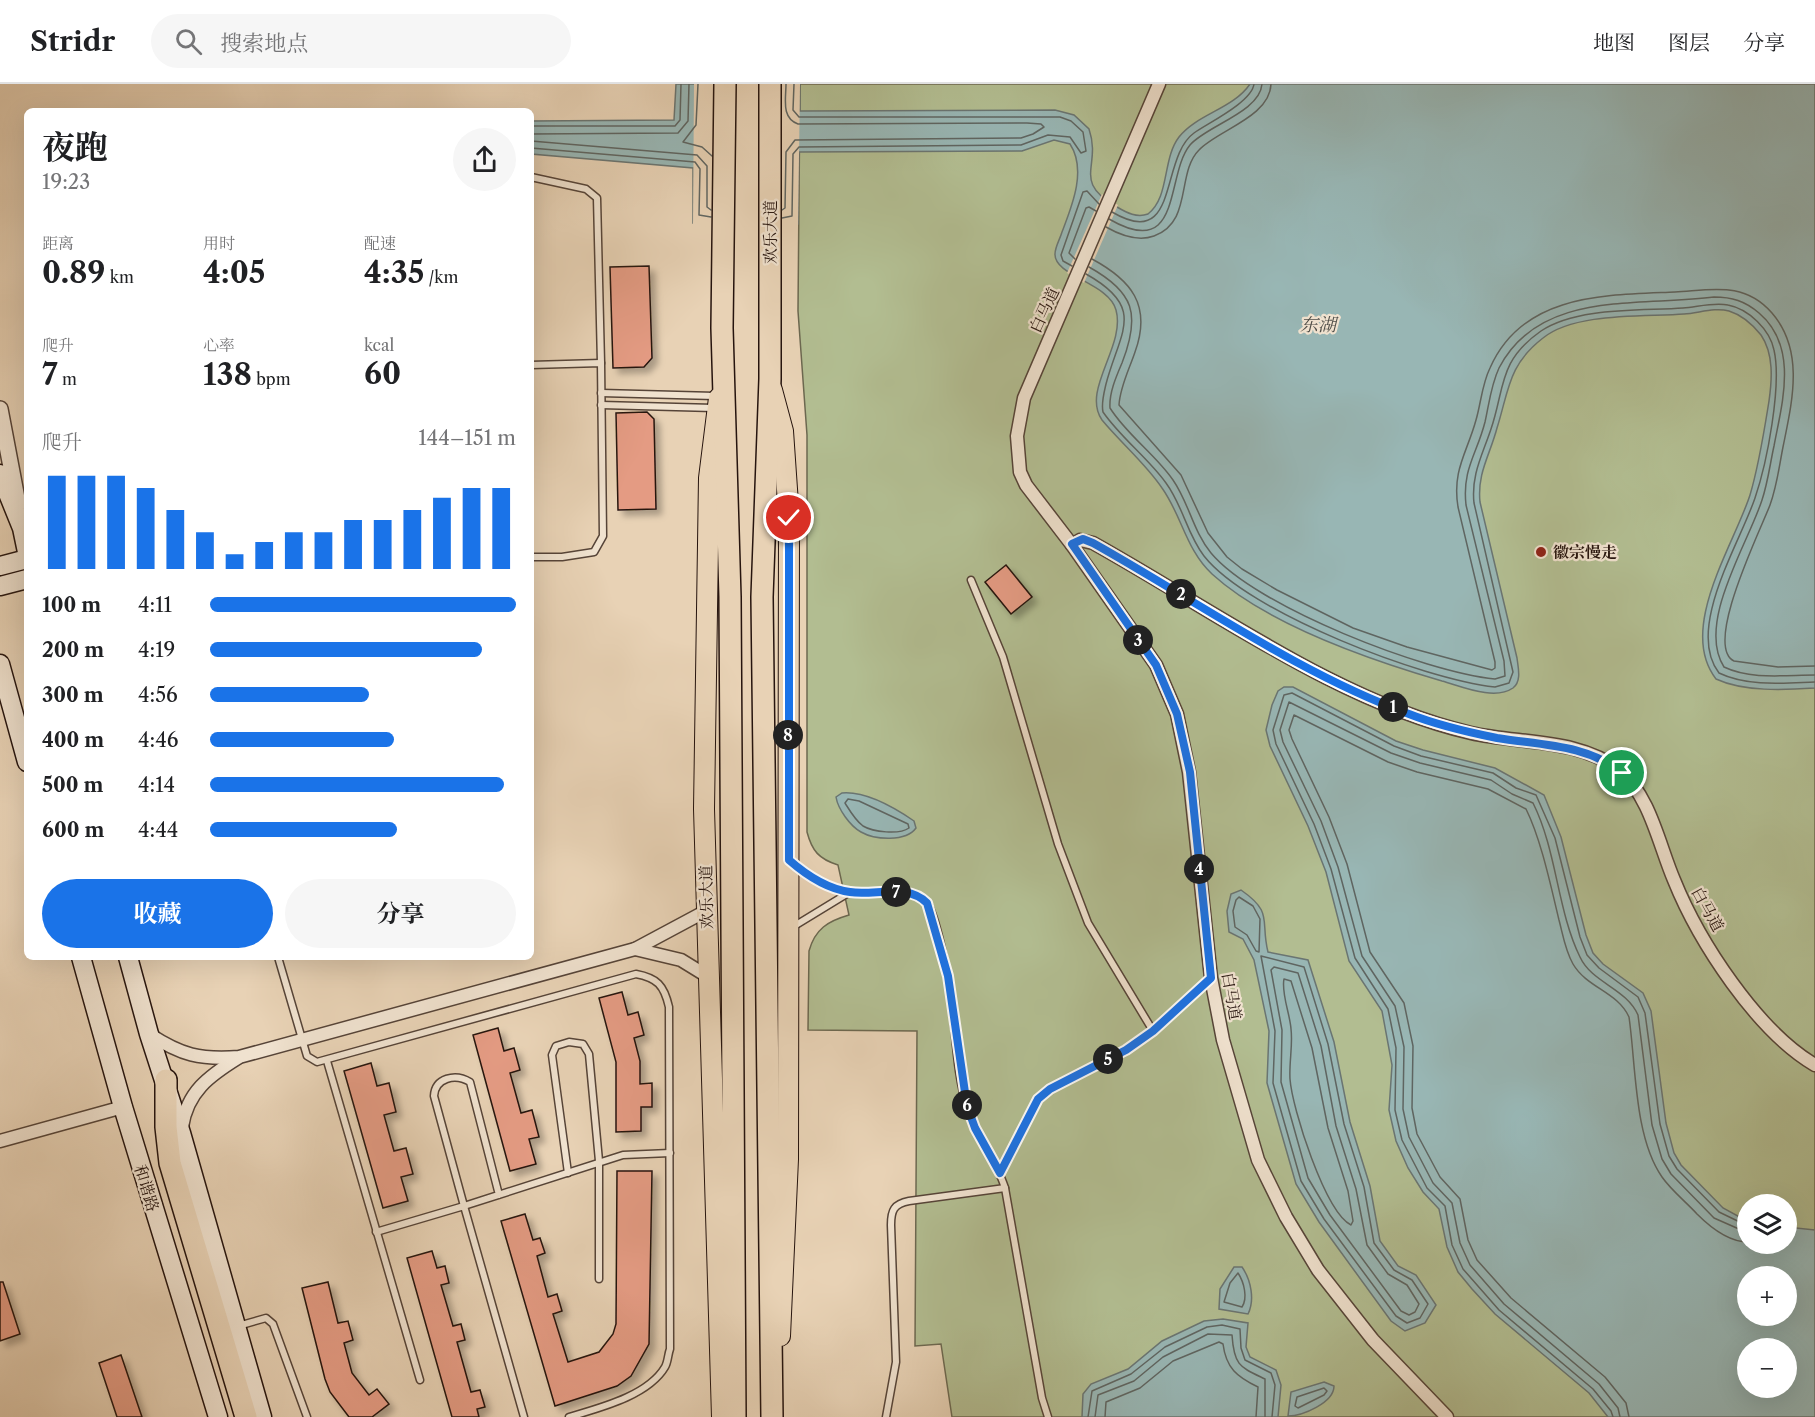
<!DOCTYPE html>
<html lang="zh">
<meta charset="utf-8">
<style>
:root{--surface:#fff;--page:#f6f6f6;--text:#202124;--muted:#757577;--line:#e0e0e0;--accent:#1a73e8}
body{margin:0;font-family:"Libre Caslon Text","Noto Serif SC",serif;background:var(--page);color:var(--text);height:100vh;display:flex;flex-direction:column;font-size:22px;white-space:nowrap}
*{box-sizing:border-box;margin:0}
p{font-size:20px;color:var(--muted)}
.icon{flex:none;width:33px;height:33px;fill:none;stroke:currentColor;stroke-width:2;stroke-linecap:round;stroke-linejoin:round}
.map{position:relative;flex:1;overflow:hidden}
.drawer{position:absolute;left:24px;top:24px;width:510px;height:852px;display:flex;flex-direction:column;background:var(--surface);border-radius:9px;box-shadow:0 6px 24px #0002}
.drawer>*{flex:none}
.buttons{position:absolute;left:1737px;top:1110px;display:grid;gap:12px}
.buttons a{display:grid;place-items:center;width:60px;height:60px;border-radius:50%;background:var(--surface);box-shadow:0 6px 24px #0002;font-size:30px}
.pin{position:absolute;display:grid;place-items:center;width:51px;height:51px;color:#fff;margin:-26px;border:3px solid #fff;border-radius:50%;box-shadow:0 2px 6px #0007}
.km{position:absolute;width:30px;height:30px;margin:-15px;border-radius:50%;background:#222;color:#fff;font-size:16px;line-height:30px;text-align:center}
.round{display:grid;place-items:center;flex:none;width:63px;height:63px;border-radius:32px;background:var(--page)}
.overview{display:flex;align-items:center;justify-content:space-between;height:102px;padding:0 18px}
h1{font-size:33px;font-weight:700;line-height:45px}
.stats{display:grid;grid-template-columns:repeat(3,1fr);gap:9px;height:102px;padding:6px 18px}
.stats div{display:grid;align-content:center}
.stats b{font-size:30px;font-weight:700}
.stats small{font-size:16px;font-weight:400}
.stats p{font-size:16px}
.chart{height:168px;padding:12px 18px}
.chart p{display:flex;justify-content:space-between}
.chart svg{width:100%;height:108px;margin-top:6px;stroke:var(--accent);stroke-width:6}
.cta{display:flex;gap:12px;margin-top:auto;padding:12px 18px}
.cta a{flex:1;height:69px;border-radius:36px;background:var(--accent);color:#fff;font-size:24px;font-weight:700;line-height:69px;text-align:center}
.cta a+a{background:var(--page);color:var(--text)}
ul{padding:0 18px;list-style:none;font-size:20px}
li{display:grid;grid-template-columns:96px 72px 1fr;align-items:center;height:45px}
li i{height:15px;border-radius:8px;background:var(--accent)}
header{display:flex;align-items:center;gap:36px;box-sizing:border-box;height:84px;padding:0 30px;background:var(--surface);border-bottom:2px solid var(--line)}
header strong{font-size:28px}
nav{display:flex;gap:33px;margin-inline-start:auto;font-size:21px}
.search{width:420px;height:54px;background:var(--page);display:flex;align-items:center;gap:15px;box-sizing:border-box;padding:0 21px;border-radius:33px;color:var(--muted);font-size:22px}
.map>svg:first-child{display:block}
.green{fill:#b2bd91;stroke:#6c6850;stroke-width:1.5;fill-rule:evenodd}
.water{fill:#98b6b4;stroke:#6a7572;stroke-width:1.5;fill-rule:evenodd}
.pier{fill:#e8d2b5}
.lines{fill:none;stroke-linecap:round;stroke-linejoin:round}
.shore{stroke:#5f6561;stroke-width:1.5}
.building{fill:#e49b83;stroke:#26140e;stroke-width:1.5;filter:url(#shadow)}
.service-casing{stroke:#564438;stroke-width:9}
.minor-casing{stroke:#564438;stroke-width:15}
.tertiary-casing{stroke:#564438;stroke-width:18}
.secondary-casing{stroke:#26140e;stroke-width:21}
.primary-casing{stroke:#26140e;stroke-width:22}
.trunk-casing{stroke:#26140e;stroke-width:24}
.service{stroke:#f0e2cf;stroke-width:6}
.minor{stroke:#f0e2cf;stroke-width:12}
.tertiary{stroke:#f0e2cf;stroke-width:15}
.secondary{stroke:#f0e2cf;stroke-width:18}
.primary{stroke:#e8d2b5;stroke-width:20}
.trunk{stroke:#e8d2b5;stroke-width:21}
.route-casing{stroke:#fff;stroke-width:12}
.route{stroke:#1a73e8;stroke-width:8}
.poi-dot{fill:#8f2418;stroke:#f0e2cf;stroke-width:2}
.labels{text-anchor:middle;stroke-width:4.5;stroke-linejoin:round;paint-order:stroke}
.street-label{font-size:16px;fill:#26140e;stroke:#f0e2cf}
.poi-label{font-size:16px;font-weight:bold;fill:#26140e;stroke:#f0e2cf;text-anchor:start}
.water-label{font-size:18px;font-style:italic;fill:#4e4d48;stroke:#f0e2cf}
</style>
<header>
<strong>Stridr</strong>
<div class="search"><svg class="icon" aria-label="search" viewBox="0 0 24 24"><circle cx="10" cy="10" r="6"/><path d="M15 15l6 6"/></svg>搜索地点</div>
<nav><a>地图</a><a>图层</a><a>分享</a></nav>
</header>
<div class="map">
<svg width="1815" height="1333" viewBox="0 0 1815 1333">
<defs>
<filter id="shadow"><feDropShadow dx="5.5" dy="5.5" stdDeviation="3" flood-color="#0004"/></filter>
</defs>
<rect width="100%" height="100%" fill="#e8d2b5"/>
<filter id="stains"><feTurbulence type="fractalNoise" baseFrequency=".00333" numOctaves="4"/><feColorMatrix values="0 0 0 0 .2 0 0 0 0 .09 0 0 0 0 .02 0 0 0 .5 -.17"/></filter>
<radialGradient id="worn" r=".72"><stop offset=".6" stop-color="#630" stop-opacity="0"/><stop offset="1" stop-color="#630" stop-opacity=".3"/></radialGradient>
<path class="green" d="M800,0H1815V1333H952L941,1260L915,1262L917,947L808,946L809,867C815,845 828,837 849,831L838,781C819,775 812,767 807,748V351L798,227ZM1748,1120H1786V1160H1748ZM1748,1192H1786V1232H1748ZM1748,1264H1786V1304H1748Z"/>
<g class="water">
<path d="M676,0H800V27L1055,26L1074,31L1089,45C1102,83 1071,97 1117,123C1127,129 1137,134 1148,130C1170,113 1162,75 1179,53C1197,30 1233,25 1250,0H1815V604C1784,606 1744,608 1716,595C1677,545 1734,461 1750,411C1759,381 1764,348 1769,317C1772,296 1774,270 1761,251C1753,241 1742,231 1729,227C1715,223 1699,229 1684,230C1645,233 1575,228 1543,254C1508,281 1509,306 1497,344C1490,371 1477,389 1480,418L1517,574C1518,583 1522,597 1513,604C1494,617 1461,602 1442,597C1370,576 1268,541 1212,490C1186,466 1182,432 1162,404C1146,380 1121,359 1102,336C1081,306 1126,262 1116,226C1109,199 1054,192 1055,170C1055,163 1060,155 1062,148C1072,122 1087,86 1070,60L1054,56L1022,67L799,68L798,140L693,139V84L531,70V37L674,36Z"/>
<path d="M1284,603H1293L1396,657L1423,666L1495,684L1544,711L1561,753L1586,851L1593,869L1603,880L1643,909L1651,927L1666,1039L1674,1069L1681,1081L1723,1124L1747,1137L1748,1160H1786L1787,1143L1815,1146V1333H1608L1589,1309L1495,1230L1472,1205L1458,1188L1447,1163L1439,1125L1423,1108L1408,1084L1396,1057L1389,1026L1392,981L1382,927L1349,877L1326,788L1308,742L1270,662L1266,646L1272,621L1278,607ZM1786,1192V1232H1748V1192ZM1786,1264V1304H1748V1264Z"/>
<path d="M842,709C865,707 895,724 914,737L916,744C906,758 875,756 861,748C850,742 838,725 836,713Z"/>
<path d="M1241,806C1274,829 1260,836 1268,868L1308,876L1334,958L1350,1038L1370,1102L1380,1157L1398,1182L1416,1191L1436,1221L1425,1239L1405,1247L1391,1237L1319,1138L1296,1100L1267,999L1269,947L1254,876L1243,855L1229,848L1227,827L1231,810Z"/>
<path d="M1234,1183H1242C1251,1196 1255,1216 1248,1230L1219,1225L1220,1205Z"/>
<polygon points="1223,1235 1248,1239 1246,1263 1250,1273 1276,1286 1281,1301 1278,1333 1082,1333 1083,1310 1091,1300 1128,1285 1162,1257 1204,1237"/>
<path d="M1324,1298L1334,1302C1334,1319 1302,1332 1288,1332L1291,1308Z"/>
</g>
<g class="pier">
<polygon points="694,0 800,0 798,143 693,142"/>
<polygon points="1102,110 1118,121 1084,199 1067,189"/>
</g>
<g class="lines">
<g class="shore">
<polyline points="698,0 696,41 683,58 702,63 712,72"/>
<polyline points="531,42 675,42 680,36 681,0"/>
<polyline points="531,50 678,49 688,37 689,0"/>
<polyline points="531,57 697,71 707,82 707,123 711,126"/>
<polyline points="531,64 695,78 700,85 699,131 711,133"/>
<path d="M782,126L785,124L786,68L795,56L1021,54L1033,50L1044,43L1041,40L1027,39L798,40C781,34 786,15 786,0"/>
<path d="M1112,128C1180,168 1159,74 1194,49C1208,39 1252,18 1254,0"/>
<polyline points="782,134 792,132 793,70 799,63 1021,61 1048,51 1070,53 1081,69 1086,67 1083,48 1071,37 1060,33 799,33 793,26 794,0"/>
<path d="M1109,135C1183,178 1165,91 1190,61C1206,42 1260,28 1262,0"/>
<path d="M1106,143C1120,151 1137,158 1154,152C1193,138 1176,89 1199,66C1218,46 1270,33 1271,0"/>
<polyline points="1075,175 1069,169 1086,124 1089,123 1096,127"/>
<path d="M1092,175C1131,196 1152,221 1135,268C1129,286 1120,303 1119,321L1181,391L1208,449L1227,473L1242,485L1277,506L1353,544L1407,563L1492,586L1495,584V578L1458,423C1452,386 1467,369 1476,336C1481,319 1482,300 1490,284C1523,209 1606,211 1675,208C1712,206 1744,197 1772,229C1805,267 1792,318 1783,363C1779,383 1777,402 1770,421C1761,445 1703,562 1734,577L1778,583L1815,582"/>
<polyline points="1072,182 1063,177 1061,171 1083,108 1087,107 1099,120"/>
<path d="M1089,183C1134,208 1141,230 1122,279C1116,293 1109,309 1110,324C1127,351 1155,370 1173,396C1189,419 1193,447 1211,469C1256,523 1425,588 1495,595L1505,592L1504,577L1466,421C1462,385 1477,370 1485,338C1489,320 1491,301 1499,284C1540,205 1640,223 1714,213C1732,213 1745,217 1759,229C1799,263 1782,319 1774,362C1770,380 1768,398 1762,416C1748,460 1696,539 1724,583C1751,596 1786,591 1815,591"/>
<path d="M1086,190C1147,224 1120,247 1106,300C1104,309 1101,319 1103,328C1121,354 1148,374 1166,399C1183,422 1187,450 1204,472C1249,529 1423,595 1495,603L1509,599L1513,588L1474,419C1471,391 1482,372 1491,345C1505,304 1498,277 1541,247C1577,223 1640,227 1683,224C1697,223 1714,218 1728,221C1749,225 1770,246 1774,266C1782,301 1767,379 1755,414C1740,459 1685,545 1719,589C1748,603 1785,599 1815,598"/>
<path d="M848,715L859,717L908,740L909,744C899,751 873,748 863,742C855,736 850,727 845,719Z"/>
<polygon points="1239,813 1253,822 1260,835 1259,868 1256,867 1247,851 1235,843 1233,827 1236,816"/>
<polygon points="1261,872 1304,883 1328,960 1344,1040 1364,1103 1374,1159 1394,1186 1412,1196 1428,1220 1420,1234 1407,1239 1396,1232 1324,1135 1301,1097 1273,999 1275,947"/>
<polygon points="1274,883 1298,889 1321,962 1336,1042 1356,1105 1367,1161 1388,1190 1407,1201 1419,1220 1415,1228 1409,1231 1401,1227 1330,1131 1308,1094 1281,998 1282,946 1271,886"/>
<path d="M1284,895L1291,897L1312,964L1328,1044L1348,1107L1353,1137L1351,1141C1325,1128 1292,1024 1290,995C1289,978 1293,961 1291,945C1290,930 1281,909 1284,895Z"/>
<path d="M1238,1189C1244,1198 1248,1214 1242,1223L1224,1218L1230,1199Z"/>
<polygon points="1324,1304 1327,1307 1324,1311 1298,1324 1295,1322 1297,1313"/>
<polyline points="1088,1333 1092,1307 1131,1290 1165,1263 1207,1243 1222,1241 1240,1245 1241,1264 1245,1276 1271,1289 1275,1301 1272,1333"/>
<path d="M1095,1333L1098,1311L1134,1297L1163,1273L1208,1250L1232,1251C1234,1282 1240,1283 1265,1295V1333"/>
<path d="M1105,1333L1106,1318L1140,1304L1173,1277L1219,1258L1223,1260C1226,1284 1237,1293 1258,1303L1256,1333"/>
<polyline points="1613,1333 1611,1327 1593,1305 1499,1226 1463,1185 1452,1161 1445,1122 1427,1104 1402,1056 1395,1026 1396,964 1388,925 1355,874 1331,785 1314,740 1276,660 1273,646 1284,611 1292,609 1394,662 1421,672 1493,689 1516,704 1536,711 1555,754 1580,853 1587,871 1599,884 1638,913 1645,929 1660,1040 1669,1072 1677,1085 1719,1128 1748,1142"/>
<path d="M1620,1333L1618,1324L1599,1300L1504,1220L1470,1181L1460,1159L1452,1119L1433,1099L1409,1053L1403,1025L1404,963L1395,922L1362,872L1338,783L1321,737L1283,658L1280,646L1289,618L1391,669L1420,679L1491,696L1512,710L1533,719C1557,767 1557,826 1580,873C1592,899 1626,904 1638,931L1652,1041L1662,1075L1671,1090L1714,1134L1748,1149"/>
<path d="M1629,1333L1626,1319L1605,1293L1511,1214L1477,1176L1468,1156L1460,1115L1440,1093L1417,1050L1412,1024L1413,962L1404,919L1370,868L1347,780L1329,733L1292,655L1289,646L1294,631L1388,678L1417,688L1488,705L1526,725C1541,755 1551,803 1559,836C1563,851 1565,866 1573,880C1587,904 1618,908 1629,933C1636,981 1634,1053 1662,1093C1671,1106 1686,1118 1697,1130C1710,1143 1728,1158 1748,1158"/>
</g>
</g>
<g class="building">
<polygon points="649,182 652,274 644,283 613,284 610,183"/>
<polygon points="647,328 654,335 656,425 618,426 616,329"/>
<polygon points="1006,481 1032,513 1011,530 985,498"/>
<polygon points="622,908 628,931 638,928 644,951 634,954 640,977 640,1000 652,999 652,1023 641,1023 641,1047 616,1048 616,978 599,914"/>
<polygon points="498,944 504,967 514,964 520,986 510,989 521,1029 532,1026 539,1053 529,1055 536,1080 510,1087 473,951"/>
<polygon points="371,979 377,1002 389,999 396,1028 384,1031 394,1067 406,1064 413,1090 401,1093 408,1117 383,1124 344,987"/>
<polygon points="617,1087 652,1087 649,1260 631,1292 617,1302 555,1322 501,1137 525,1130 533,1156 540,1154 545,1169 537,1172 548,1213 557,1210 562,1227 553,1230 568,1278 599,1268 613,1250 616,1240"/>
<polygon points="432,1167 437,1184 445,1182 449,1199 441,1201 453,1242 461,1240 465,1256 457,1258 471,1308 480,1306 485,1323 477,1325 479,1333 452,1333 407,1174"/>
<polygon points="0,1198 3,1198 20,1250 0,1257"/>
<polygon points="328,1198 338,1239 348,1237 353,1256 344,1259 352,1289 369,1311 377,1305 389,1320 372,1333 349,1333 330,1308 325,1295 302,1204"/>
<polygon points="121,1271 142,1333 117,1333 99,1279"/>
</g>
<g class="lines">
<g class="service-casing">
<g id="service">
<polyline points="531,93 586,105 597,114 601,279"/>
<polyline points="531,281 601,279 603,452 594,468 562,473 531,473"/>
<polyline points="601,309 715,312"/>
<polyline points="601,321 714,324"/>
<polyline points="971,496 1003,573 1058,760 1088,839 1153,947"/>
<path d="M792,779C808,792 828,804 848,808C872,813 904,799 925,816C936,826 948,895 951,913C956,949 956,991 968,1026C978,1054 996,1076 1005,1104L1042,1314L1048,1333"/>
<polyline points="791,844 850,808"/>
<path d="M278,873L307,972L317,978L636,890C657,894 664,901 669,923L670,1265C668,1270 668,1278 665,1283C648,1312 599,1324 569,1333"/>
<polyline points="327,977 420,1296"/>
<polyline points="568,1089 552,971 556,962 569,958 583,960 589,970 599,1077 599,1195"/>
<polyline points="1000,1089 1038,1015 1050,1005 1126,966 1153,947 1210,894"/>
<path d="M499,1111L470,998C455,989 435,994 434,1012L464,1122L623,1071L670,1069"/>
<polyline points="376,1148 464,1122 524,1333"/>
<polyline points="238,1242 266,1234 273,1240 307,1333"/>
<path d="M886,1333L896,1278L891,1141C891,1126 894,1120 909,1117L1005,1104"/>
</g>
</g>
<g class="minor-casing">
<g id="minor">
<polyline points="1159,0 1024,314 1017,352 1020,388 1026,401 1072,461 1156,581 1177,630 1189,688 1211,894 1223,956 1258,1076 1286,1133 1318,1186 1373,1256 1447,1333"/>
<path d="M1072,461L1080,456L1093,459C1212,525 1338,618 1471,649C1519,660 1581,654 1620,687C1650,712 1659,761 1674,796C1699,858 1757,947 1815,981"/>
<polyline points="635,865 681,876 707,892"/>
<path d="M149,950C181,971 200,976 239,973L635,865L706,827"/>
<path d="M182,1043C187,1008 209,992 238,974"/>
<polyline points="0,1057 123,1023"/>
</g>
</g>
<g class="tertiary-casing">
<polyline id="tertiary" points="0,325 18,420"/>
</g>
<g class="secondary-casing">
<g id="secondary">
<polyline points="0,390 22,444 27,468"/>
<polyline points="0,482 27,475"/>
<polyline points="0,502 27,495"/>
<polyline points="0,580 27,678"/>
<polyline points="81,873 123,1023 218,1333"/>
<polyline points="128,873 149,950 181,1049 262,1333"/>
</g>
</g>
<g class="primary-casing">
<g id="primary">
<polyline points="772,306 783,347 789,434 788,1075 780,1252"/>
<polyline points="719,314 709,394 704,725 722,1333"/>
</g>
</g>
<g class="trunk-casing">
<g id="trunk">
<polyline points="725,0 722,244 730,513 735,1333"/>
<polyline points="770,0 770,295 762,513 772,1333"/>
<polyline points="166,996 166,1043 170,1079 246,1333"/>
</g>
</g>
<use href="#service" class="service"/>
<use href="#minor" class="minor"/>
<use href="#tertiary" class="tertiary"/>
<use href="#secondary" class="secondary"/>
<use href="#primary" class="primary"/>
<use href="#trunk" class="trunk"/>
</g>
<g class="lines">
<g class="route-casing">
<path id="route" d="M789,434V776C805,790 827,805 850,808C874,812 908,799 927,819L948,892L967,1022L975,1044L1000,1089L1038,1015L1050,1005L1126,966L1153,947L1211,894L1190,688L1177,630L1156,581L1072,460L1083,455L1093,459C1195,516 1299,590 1409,630C1437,641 1467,648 1497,654C1540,661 1587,660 1622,689"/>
</g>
<use href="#route" class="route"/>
</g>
<circle class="poi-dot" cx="1541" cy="468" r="6"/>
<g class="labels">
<g class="street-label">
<text transform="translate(770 148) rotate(-90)" y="6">欢乐大道</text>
<text transform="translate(1044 226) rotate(-65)" y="6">白马道</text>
<text transform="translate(706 813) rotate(-91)" y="6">欢乐大道</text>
<text transform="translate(1708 825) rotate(61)" y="6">白马道</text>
<text transform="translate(1232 912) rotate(80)" y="6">白马道</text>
<text transform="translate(147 1104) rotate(73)" y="6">和谐路</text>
</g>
<g class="poi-label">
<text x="1553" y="474">徽宗慢走</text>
</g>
<g class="water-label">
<text x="1318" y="247">东湖</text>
</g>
</g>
<rect width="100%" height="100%" filter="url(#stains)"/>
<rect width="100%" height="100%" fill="url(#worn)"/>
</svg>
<div class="buttons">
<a><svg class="icon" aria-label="layers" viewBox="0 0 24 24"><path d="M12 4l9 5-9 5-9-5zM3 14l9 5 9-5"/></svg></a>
<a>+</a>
<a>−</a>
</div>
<div class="pin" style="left:1622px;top:689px;background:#1e9e55"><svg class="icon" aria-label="arrive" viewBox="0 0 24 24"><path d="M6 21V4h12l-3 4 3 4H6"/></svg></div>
<div class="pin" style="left:789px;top:434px;background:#d93025"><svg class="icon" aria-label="check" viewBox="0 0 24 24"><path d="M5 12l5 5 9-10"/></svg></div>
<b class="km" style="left:1393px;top:623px">1</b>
<b class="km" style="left:1181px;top:510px">2</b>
<b class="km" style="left:1138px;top:556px">3</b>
<b class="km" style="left:1199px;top:785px">4</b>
<b class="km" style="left:1108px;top:975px">5</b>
<b class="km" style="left:967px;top:1021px">6</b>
<b class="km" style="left:896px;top:808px">7</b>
<b class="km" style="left:788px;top:651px">8</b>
<section class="drawer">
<div class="overview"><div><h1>夜跑</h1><p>19:23</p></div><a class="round"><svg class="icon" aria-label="share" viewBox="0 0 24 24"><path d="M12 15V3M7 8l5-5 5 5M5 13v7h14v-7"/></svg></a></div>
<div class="stats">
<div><p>距离</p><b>0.89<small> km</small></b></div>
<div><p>用时</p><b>4:05</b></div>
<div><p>配速</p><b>4:35<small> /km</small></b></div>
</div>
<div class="stats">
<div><p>爬升</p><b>7<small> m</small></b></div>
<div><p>心率</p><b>138<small> bpm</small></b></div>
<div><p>kcal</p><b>60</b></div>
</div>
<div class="chart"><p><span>爬升</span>144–151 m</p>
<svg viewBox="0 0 160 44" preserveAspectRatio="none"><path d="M5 44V6M15 44V6M25 44V6M35 44V11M45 44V20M55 44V29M65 44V38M75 44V33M85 44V29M95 44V29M105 44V24M115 44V24M125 44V20M135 44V15M145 44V11M155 44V11"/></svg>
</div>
<ul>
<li><b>100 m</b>4:11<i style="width:100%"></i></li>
<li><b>200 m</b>4:19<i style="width:89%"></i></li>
<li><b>300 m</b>4:56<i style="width:52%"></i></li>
<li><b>400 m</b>4:46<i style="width:60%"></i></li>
<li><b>500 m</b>4:14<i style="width:96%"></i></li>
<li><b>600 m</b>4:44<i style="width:61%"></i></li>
</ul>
<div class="cta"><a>收藏</a><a>分享</a></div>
</section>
</div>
